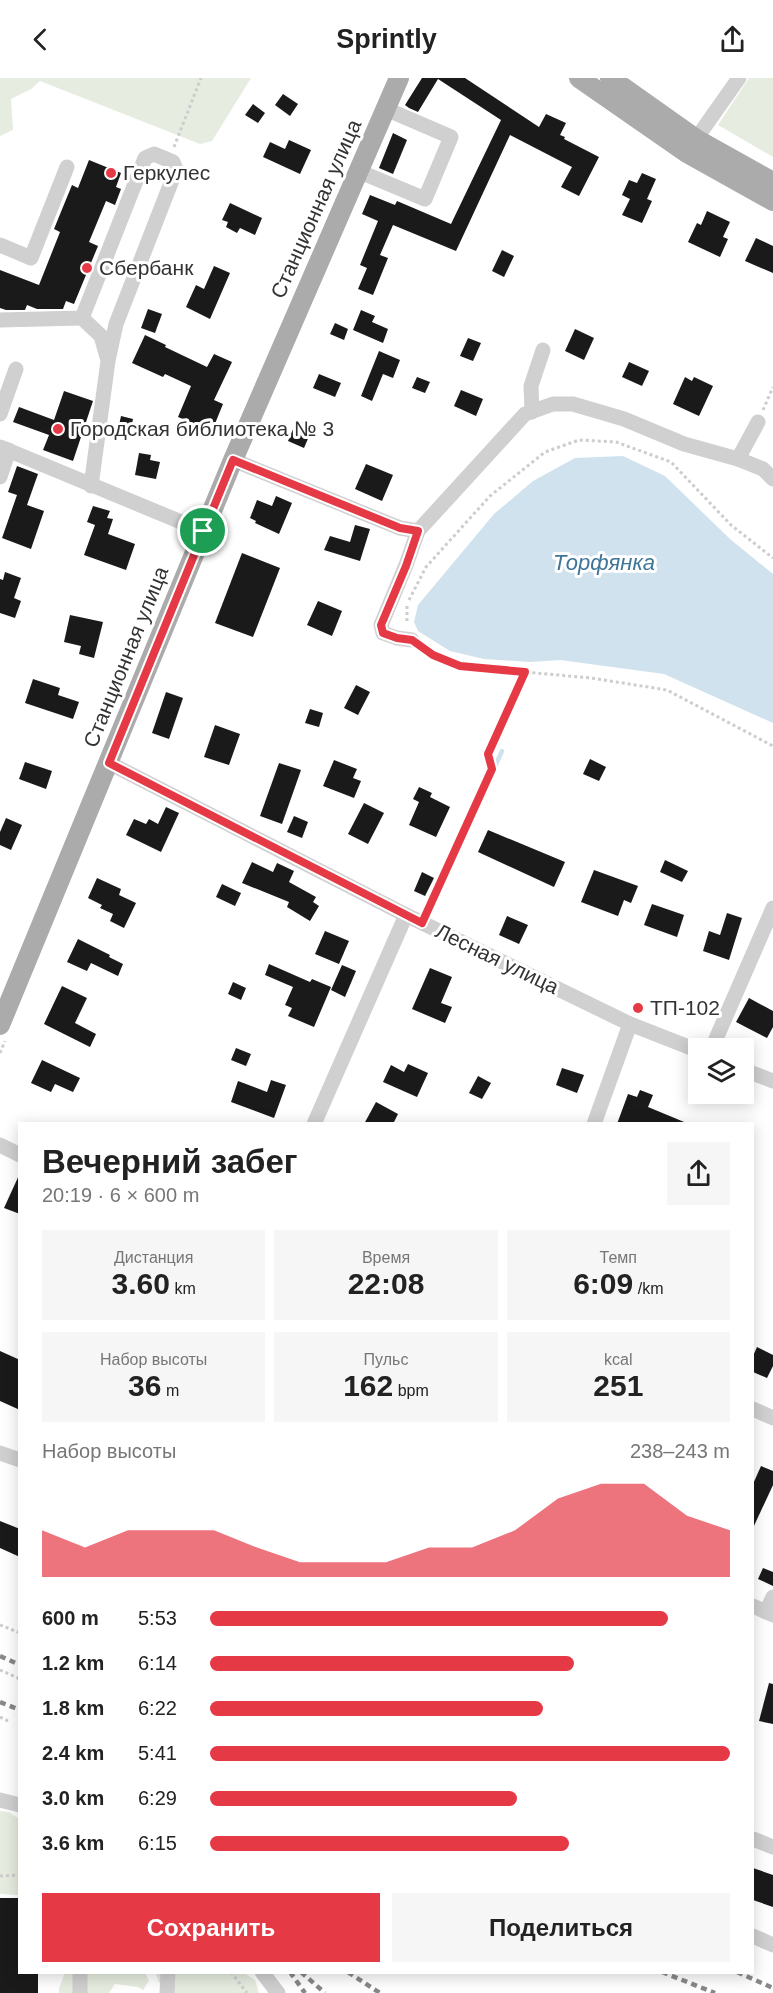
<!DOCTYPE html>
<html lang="ru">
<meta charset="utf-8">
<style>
:root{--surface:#fff;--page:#f6f6f6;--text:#222;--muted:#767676;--accent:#e63946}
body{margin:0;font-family:Helvetica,sans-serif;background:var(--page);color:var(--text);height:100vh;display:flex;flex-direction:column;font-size:22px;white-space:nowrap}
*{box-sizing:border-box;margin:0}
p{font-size:20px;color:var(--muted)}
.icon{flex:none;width:33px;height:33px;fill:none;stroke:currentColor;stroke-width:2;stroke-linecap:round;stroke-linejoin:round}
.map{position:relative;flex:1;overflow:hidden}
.drawer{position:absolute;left:18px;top:1044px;width:736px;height:852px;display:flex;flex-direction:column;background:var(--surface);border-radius:0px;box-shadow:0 3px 15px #0003}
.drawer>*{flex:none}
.buttons{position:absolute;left:688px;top:960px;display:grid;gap:12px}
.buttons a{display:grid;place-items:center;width:66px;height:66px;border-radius:0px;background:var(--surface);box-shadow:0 3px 15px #0003;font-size:30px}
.pin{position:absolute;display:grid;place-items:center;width:51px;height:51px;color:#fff;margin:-26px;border:3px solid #fff;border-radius:50%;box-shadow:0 2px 6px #0007}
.round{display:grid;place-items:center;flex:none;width:63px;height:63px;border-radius:0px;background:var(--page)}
.head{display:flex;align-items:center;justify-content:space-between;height:102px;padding:0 24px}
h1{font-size:33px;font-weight:700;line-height:45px}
.figures{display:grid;grid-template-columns:repeat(3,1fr);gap:9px;height:102px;padding:6px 24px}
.figures div{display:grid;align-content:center;border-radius:0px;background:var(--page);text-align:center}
.figures b{font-size:30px;font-weight:700}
.figures small{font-size:16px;font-weight:400}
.figures p{font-size:16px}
.chart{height:168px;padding:12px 24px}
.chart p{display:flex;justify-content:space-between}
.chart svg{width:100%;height:108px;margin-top:6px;fill:var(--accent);opacity:.7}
.primary-button{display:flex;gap:12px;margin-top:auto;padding:12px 24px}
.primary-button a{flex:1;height:69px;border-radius:0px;background:var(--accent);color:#fff;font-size:24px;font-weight:700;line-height:69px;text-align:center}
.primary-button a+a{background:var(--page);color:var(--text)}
ul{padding:0 24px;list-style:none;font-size:20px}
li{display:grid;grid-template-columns:96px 72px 1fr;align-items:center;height:45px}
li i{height:15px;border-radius:8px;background:var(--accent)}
header{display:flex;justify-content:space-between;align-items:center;height:78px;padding:0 24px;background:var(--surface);font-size:27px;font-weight:700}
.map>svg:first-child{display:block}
.green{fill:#e6ecdf}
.water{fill:#cfe2ee}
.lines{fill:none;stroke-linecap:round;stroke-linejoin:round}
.stream{stroke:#cfe2ee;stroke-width:4.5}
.building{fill:#1a1a1a}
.path{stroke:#cdcdcd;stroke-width:3;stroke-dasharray:3 3;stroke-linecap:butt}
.minor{stroke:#d0d0d0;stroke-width:15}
.major{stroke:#ababab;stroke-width:20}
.rail{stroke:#888;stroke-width:4.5;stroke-dasharray:6 4.5;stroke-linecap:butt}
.route-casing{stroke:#fff;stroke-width:12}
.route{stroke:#e63946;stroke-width:8}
.poi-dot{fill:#e63946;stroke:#fff;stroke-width:2}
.labels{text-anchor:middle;stroke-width:6;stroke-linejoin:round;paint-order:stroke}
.poi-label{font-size:21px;fill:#333;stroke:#fff;text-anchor:start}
.street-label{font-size:21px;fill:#333;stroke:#fff}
.water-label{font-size:22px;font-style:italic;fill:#3f7597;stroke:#fff}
</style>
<header><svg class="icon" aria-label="back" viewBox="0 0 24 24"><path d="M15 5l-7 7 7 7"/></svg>Sprintly<svg class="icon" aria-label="share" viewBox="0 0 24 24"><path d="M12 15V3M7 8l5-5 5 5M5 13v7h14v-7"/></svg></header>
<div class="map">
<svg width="773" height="1915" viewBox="0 0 773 1915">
<rect width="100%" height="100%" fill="#fff"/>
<g class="green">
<polygon points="0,0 251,0 212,63 200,66 40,3 31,11 11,21 13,52 0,58"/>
<polygon points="749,0 773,0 773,79 718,47"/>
<polygon points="0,1733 9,1734 16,1739 19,1740 19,1817 0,1816"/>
<path d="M64,1895H145L149,1903L143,1912L138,1909L115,1906L109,1915H59C58,1907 64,1902 64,1895Z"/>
<polygon points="156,1895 244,1895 255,1902 259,1915 169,1915 158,1903"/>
</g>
<polygon class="water" points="623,378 665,398 730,461 773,496 773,645 664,596 560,582 530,584 484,581 450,573 418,553 414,544 418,527 494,436 533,403 575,380"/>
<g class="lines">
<polyline class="stream" points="431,830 502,673"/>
</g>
<g class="building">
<polygon points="422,0 465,0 539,49 546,36 566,45 560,57 565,59 564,61 599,79 579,118 561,109 572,89 510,57 456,173 393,147 380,177 388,180 373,217 358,211 367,190 360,187 378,143 362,136 370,117 395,127 397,123 451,146 501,42 438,1 418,34 409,30 405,27"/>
<polygon points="283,16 298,26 290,38 275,27"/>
<polygon points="253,26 265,35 258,45 245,37"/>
<polygon points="393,55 407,62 393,96 379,90"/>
<polygon points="289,62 311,72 300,96 263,79 270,64 285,71"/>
<polygon points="89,82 121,95 116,109 121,111 115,127 106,123 89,164 98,168 74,226 66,223 63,231 37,231 27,227 25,232 6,232 0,230 0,192 39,207 60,154 54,151 65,124 72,107 78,110"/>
<polygon points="642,95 656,101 647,121 652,123 642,145 622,137 630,121 622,117 629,102 637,105"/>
<polygon points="230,125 262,140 255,157 240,150 237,155 226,149 228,144 222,142"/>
<polygon points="707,133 730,144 723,159 728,161 720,179 688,164 697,145 701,147"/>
<polygon points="756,160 773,168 773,195 745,183"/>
<polygon points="502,172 514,178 504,199 492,193"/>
<polygon points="214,188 230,195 210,241 186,229 196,207 204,211"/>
<polygon points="148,231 162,236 155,255 141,250"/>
<polygon points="361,232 375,238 372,244 388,251 383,265 353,252"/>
<polygon points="335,245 348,251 344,262 330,256"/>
<polygon points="575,251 594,260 584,282 565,273"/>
<polygon points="145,257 166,267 165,269 207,289 214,276 232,284 214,322 223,326 212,353 178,339 191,308 165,296 163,299 132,285"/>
<polygon points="468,260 481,265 473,283 460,278"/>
<polygon points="379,273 400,282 393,300 383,296 372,323 361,318"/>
<polygon points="629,284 649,293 642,308 622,299"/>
<polygon points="319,296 341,305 335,319 313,310"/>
<polygon points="417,299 430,304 425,315 412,310"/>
<polygon points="685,299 692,303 694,299 713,308 699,338 673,326"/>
<polygon points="461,312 483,321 476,338 454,328"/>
<polygon points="64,313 93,323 73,383 43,372 49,357 13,344 19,329 54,342"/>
<polygon points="121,338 133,341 130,355 118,352"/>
<polygon points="297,342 313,349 304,370 288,363"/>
<polygon points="139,375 151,377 150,382 160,384 156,401 135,397"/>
<polygon points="366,386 393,397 382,423 355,411"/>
<polygon points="17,388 38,396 27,427 44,433 31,471 2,460 17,417 8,414"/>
<polygon points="276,418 292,425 279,456 255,445 256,443 250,440 257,422 272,428"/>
<polygon points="93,428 110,433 107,440 113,441 108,456 135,466 126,492 84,477 95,447 87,444"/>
<polygon points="355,447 370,451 360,483 324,472 330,458 350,464"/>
<polygon points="242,475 280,490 253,559 215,545"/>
<polygon points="5,494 21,500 14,520 21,523 15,540 0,535 0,501 3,502"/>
<polygon points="318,523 342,533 332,558 307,547"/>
<polygon points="70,537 103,544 94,580 79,576 81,568 64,564"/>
<polygon points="33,601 60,610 58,617 79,624 73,641 25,625"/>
<polygon points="356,607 370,614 358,637 344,630"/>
<polygon points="166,614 183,620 169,661 152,655"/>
<polygon points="310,631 323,635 319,649 305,645"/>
<polygon points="215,647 240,656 229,687 204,679"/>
<polygon points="590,681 606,689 599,703 583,696"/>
<polygon points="334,682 357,691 353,700 361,703 354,720 323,708"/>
<polygon points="25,684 52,693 46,711 19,701"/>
<polygon points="279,685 301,692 282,746 260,738"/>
<polygon points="419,709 432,715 430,719 450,729 436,759 409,747 419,724 413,721"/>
<polygon points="364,725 384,735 368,766 348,756"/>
<polygon points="166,729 179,735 161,774 126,757 134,741 146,746 149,741 158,746"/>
<polygon points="294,738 308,744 302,760 287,754"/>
<polygon points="6,740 22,747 11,772 0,767 0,754"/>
<polygon points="488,752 565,784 554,809 478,774"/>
<polygon points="665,782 688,793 682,804 660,794"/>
<polygon points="252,784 273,794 277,785 294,793 289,804 316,819 313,824 319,828 310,843 287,829 289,824 242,805"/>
<polygon points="594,792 638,808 631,825 624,822 618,838 581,824"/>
<polygon points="422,794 434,800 425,818 414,813"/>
<polygon points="97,800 121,811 119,817 136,825 124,850 110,843 113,836 100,830 102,827 88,820"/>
<polygon points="222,806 241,815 235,828 216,819"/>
<polygon points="652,826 684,837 677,859 644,847"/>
<polygon points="727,835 742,840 729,882 703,873 709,853 720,857"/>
<polygon points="507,838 528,847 519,866 499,857"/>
<polygon points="325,853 349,863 339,886 315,876"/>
<polygon points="78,861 110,877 109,879 123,886 118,898 91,885 87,893 67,884"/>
<polygon points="269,886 310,904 312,901 331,909 314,949 288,938 292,930 285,927 293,909 265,897"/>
<polygon points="342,887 356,893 345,919 331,912"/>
<polygon points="430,890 452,899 441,925 452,929 445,945 412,931"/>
<polygon points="233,904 246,910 241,922 228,916"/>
<polygon points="62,908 87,920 75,945 96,956 90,969 44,946"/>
<polygon points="749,920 773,933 773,949 767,960 736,944"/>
<polygon points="236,970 251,976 246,988 231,982"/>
<polygon points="42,982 80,1000 73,1014 55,1006 51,1014 31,1005"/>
<polygon points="408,986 428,995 417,1019 383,1004 391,987 404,994"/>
<polygon points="562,990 584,997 577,1015 556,1007"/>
<polygon points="478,998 491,1005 482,1021 469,1015"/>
<polygon points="271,1002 286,1007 274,1040 231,1024 238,1003 267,1014"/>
<polygon points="640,1012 653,1017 648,1029 689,1046 617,1046 628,1016 637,1019"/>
<polygon points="376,1024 398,1036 393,1046 364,1046"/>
<polygon points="20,1095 20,1136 4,1130"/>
<polygon points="757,1269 773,1277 773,1288 767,1300 753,1294 753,1278"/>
<polygon points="0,1273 20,1282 20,1332 0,1323"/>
<polygon points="761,1388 773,1393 773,1407 753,1450 753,1406"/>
<polygon points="0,1443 20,1451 20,1479 0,1470"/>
<polygon points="763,1490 773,1494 773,1508 758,1501"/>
<polygon points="769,1605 773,1606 773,1646 759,1643"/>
<polygon points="753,1790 773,1797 773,1829 753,1822"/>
<polygon points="0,1820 20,1820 20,1894 38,1894 38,1915 0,1915"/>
</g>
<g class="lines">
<g class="path">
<polyline points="174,69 201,0"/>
<polyline points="763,332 773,309"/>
<polyline points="409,522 426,489 490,418 545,374 579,362 616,364 671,384 731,447 773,480"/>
<polyline points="407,528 407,546"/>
<polyline points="423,570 433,577 460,588 591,600 667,612 773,668"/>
<polyline points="428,832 492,691 488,677 525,594"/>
<polyline points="0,975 5,963"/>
<polyline points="0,1547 20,1555"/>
<polyline points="0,1592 20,1601"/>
<polyline points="0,1639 10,1644"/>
<polyline points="0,1798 20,1797"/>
<polyline points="231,1894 247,1915"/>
</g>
<g class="minor">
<polyline points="696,61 739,0"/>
<polyline points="358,93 425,121 451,59 386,31"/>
<polyline points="0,167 31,180 67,89"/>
<polyline points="82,240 101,258 107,279"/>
<polyline points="0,242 82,240 145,80 154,76 173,84 176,92 116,246 108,283 91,408"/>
<polyline points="532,334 531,308 543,272"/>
<polyline points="0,336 16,291"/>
<polyline points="0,369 203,453"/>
<polyline points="738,381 758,344"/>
<polyline points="233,382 400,450 418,453"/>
<polyline points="0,399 9,372"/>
<polyline points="412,562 397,560 383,555 381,547 406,487 418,453 525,336 553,326 573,326 624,341 684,366 738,381 763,391 773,401"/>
<polyline points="109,685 406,837 630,946 699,973"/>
<polyline points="712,970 773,830"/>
<polyline points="744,992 773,1003"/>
<polyline points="314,1046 406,837"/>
<polyline points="594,1046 630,946"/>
<polyline points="0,1067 20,1077"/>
<polyline points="753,1331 773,1340"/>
<polyline points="0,1375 20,1382"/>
<polyline points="753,1528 773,1537"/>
<polyline points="766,1534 773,1519"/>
<polyline points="0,1722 20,1727"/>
<polyline points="753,1761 773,1769"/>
<polyline points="753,1858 773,1867"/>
<polyline points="262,1894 278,1915"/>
<polyline points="80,1915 80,1894"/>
<polyline points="167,1915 168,1894"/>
</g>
<g class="major">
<polyline points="579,0 687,75 773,123"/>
<polyline points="610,0 696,61 773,104"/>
<polyline points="0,947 233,382 399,0"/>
</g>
<g class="rail">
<polyline points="0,1578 20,1587"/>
<polyline points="0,1624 20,1632"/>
<polyline points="290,1894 305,1915"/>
<polyline points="301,1894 325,1915"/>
<polyline points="348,1894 380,1915"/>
<polyline points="662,1894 715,1915"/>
<polyline points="737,1894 773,1910"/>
</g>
</g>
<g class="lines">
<g class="route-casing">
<polygon id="route" points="233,382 400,450 418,453 406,488 381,547 383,555 397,560 412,562 433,577 460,588 525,594 488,676 492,691 422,845 109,685"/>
</g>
<use href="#route" class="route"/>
</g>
<g class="poi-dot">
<circle cx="111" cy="95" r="6"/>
<circle cx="87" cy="190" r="6"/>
<circle cx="58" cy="351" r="6"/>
<circle cx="638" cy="930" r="6"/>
</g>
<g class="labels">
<g class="poi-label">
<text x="123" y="102">Геркулес</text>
<text x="99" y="197">Сбербанк</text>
<text x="70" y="358">Городская библиотека № 3</text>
<text x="650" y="937">ТП-102</text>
</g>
<g class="street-label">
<text transform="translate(316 131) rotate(-66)" y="7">Станционная улица</text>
<text transform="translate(126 579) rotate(-68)" y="7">Станционная улица</text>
<text transform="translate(497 881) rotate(26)" y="7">Лесная улица</text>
</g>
<g class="water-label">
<text x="604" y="492">Торфянка</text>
</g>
</g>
</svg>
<div class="buttons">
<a><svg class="icon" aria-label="layers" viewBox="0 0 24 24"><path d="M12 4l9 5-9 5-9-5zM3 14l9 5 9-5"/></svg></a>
</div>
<div class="pin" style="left:203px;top:453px;background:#1e9e55"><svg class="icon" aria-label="arrive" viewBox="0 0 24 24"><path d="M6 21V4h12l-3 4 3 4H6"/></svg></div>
<section class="drawer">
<div class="head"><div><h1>Вечерний забег</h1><p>20:19 · 6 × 600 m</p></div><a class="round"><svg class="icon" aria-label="share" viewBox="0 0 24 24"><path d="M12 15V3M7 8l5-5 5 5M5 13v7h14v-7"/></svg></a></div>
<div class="figures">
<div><p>Дистанция</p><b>3.60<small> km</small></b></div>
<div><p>Время</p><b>22:08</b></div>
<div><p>Темп</p><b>6:09<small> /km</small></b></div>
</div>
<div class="figures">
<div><p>Набор высоты</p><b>36<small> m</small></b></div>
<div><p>Пульс</p><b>162<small> bpm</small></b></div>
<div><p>kcal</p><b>251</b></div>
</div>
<div class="chart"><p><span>Набор высоты</span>238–243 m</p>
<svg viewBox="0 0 160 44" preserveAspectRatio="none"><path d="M0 44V25L10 32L20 25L30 25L40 25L50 32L60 38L70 38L80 38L90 32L100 32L110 25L120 12L130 6L140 6L150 19L160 25V44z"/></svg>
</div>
<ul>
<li><b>600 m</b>5:53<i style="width:88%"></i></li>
<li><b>1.2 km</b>6:14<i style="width:70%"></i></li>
<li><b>1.8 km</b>6:22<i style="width:64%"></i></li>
<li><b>2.4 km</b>5:41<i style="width:100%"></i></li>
<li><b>3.0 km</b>6:29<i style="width:59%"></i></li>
<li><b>3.6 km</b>6:15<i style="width:69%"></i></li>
</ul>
<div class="primary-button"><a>Сохранить</a><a>Поделиться</a></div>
</section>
</div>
